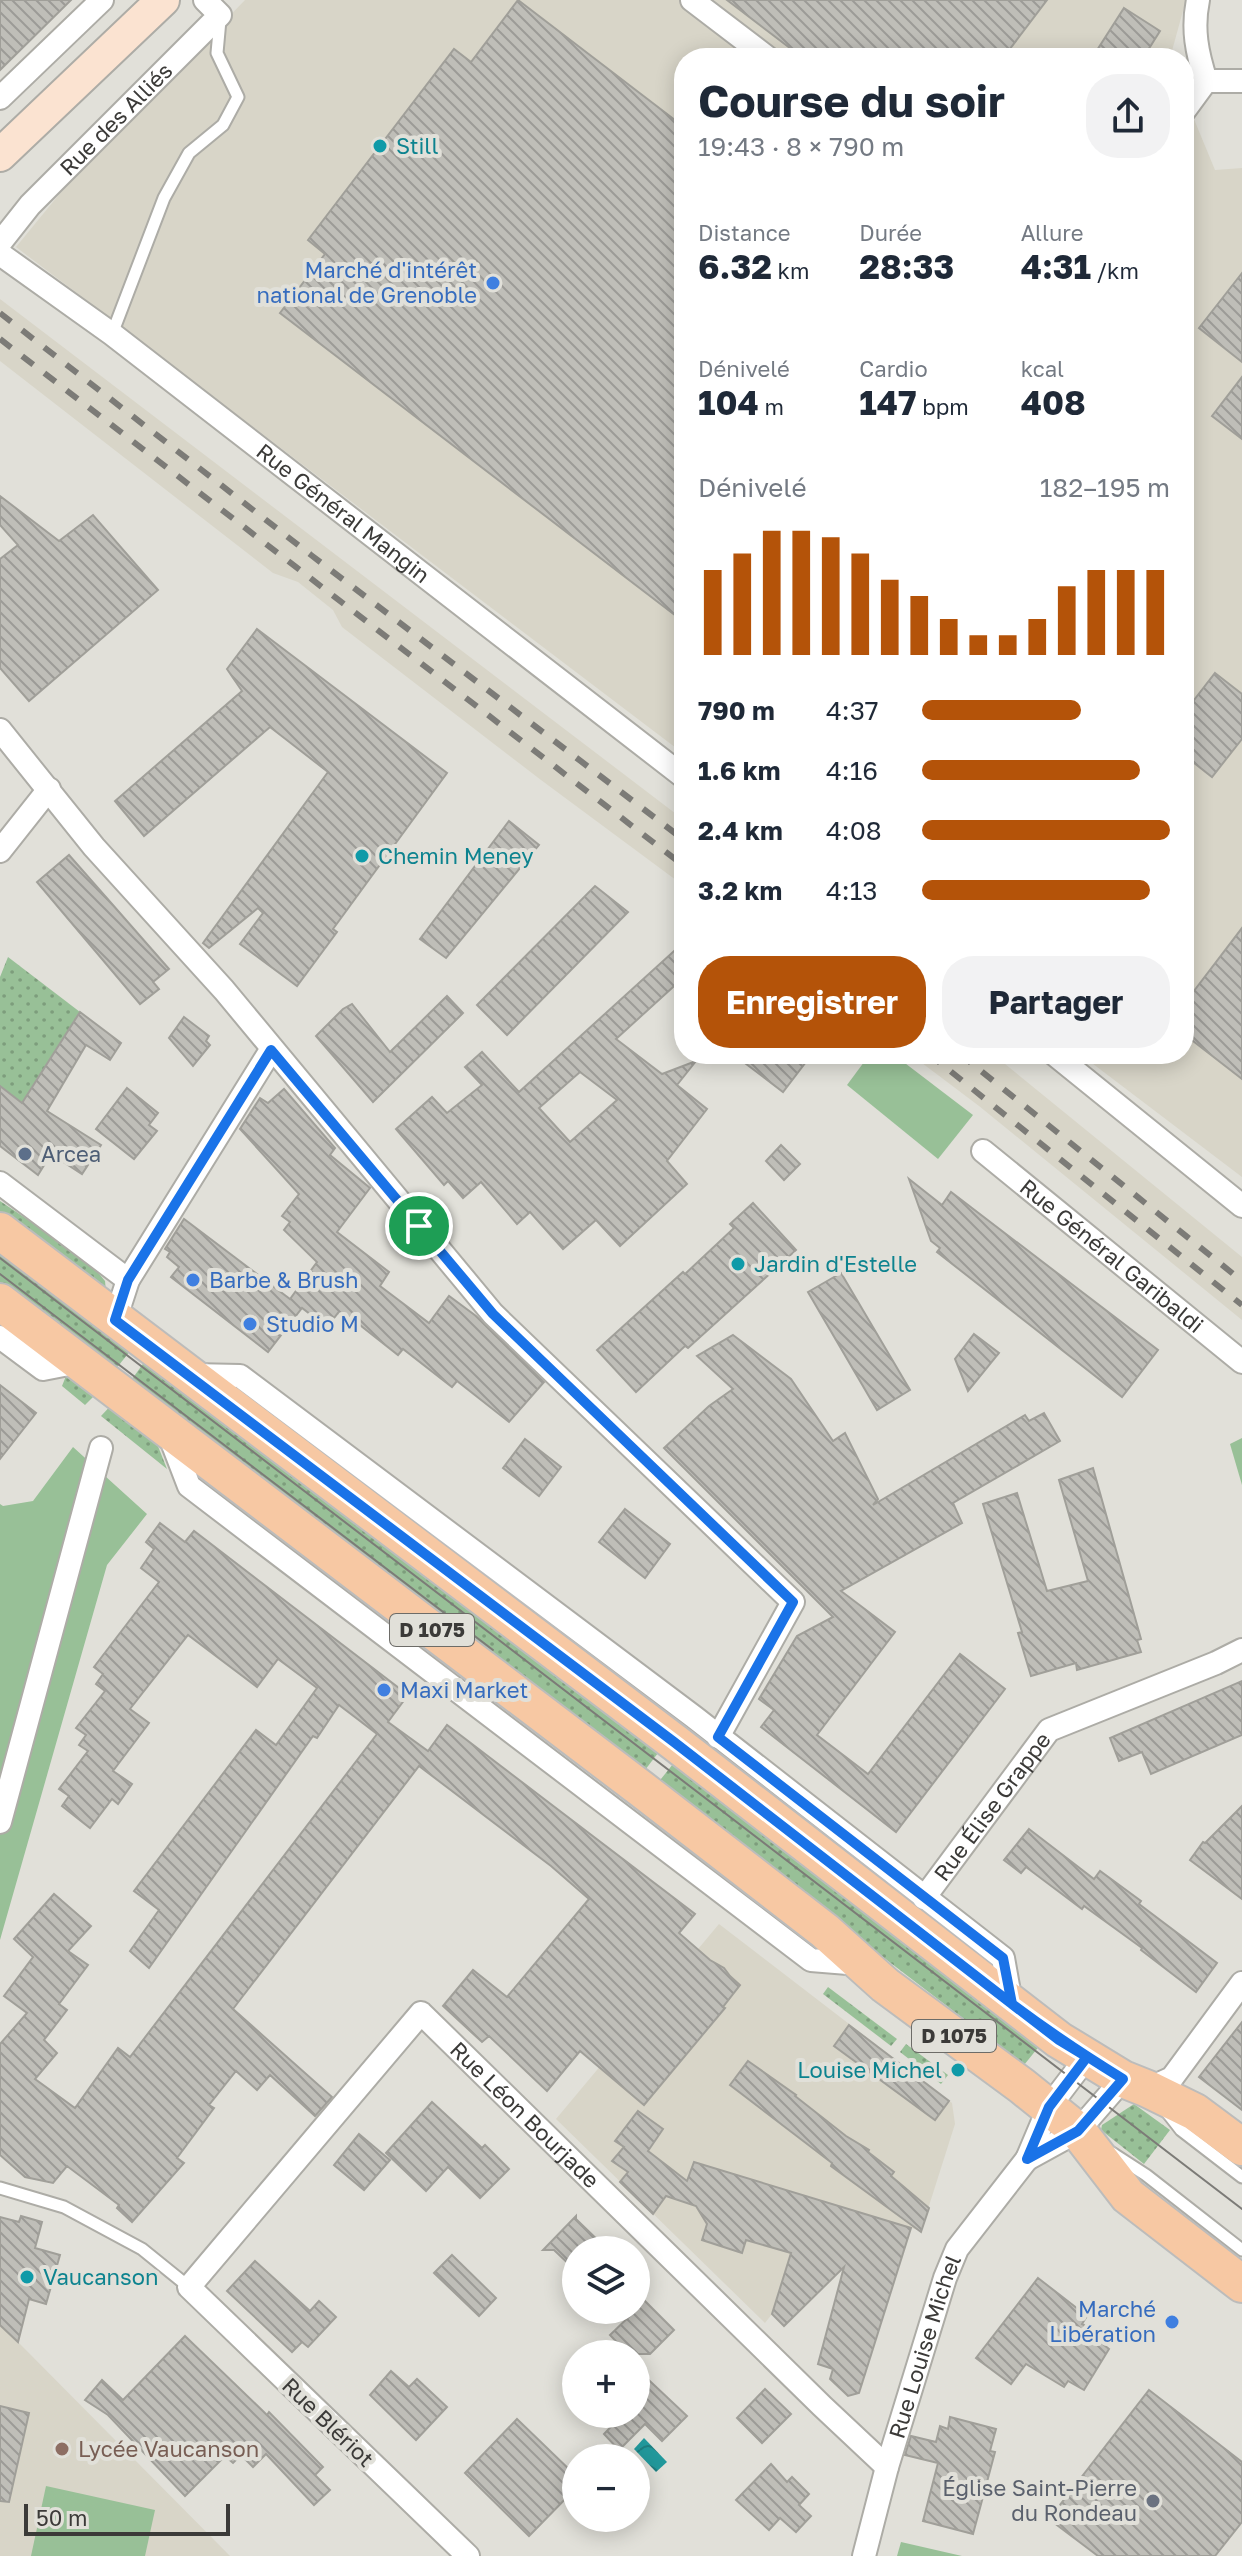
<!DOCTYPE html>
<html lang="fr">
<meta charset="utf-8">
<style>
:root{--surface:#fff;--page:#f2f2f3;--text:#1f2937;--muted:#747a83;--accent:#b45309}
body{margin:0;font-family:"Golos Text",sans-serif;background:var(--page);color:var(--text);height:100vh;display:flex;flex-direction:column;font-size:30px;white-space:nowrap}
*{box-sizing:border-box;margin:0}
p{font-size:26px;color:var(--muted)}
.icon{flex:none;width:44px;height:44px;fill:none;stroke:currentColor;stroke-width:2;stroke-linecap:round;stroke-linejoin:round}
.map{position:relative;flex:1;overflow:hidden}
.panel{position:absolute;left:674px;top:48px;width:520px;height:1016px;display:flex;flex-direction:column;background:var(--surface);border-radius:32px;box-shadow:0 4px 20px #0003}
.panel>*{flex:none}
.buttons{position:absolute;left:562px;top:2236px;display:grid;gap:16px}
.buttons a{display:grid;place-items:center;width:88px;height:88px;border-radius:50%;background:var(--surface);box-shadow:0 4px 20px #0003;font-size:40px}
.scale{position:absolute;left:24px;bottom:20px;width:206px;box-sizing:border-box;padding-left:8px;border:4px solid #3b3a38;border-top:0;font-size:22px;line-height:28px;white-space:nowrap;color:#3b3a38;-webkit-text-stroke:6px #e1e0d9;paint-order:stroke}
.pin{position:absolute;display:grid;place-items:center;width:68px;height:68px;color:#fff;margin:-34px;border:4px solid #fff;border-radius:50%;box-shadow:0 2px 8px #0007}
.round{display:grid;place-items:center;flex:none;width:84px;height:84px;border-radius:32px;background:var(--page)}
.headline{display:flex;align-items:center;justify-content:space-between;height:136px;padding:0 24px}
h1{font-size:44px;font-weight:700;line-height:60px}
.figures{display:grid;grid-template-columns:repeat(3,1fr);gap:12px;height:136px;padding:8px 24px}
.figures div{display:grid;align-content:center}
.figures b{font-size:34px;font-weight:700}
.figures small{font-size:22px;font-weight:400}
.figures p{font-size:22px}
.chart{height:224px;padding:16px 24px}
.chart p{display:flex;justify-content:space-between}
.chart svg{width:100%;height:144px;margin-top:8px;stroke:var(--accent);stroke-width:6}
.cta{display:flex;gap:16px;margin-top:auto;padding:16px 24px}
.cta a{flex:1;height:92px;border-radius:32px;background:var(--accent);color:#fff;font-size:32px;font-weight:700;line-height:92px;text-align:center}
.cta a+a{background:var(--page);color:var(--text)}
ul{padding:0 24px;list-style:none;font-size:26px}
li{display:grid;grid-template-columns:128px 96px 1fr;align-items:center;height:60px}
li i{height:20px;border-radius:10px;background:var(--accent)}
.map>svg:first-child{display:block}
.built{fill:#d8d5c8}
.grass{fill:url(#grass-dots)}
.green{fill:#98c097}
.water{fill:url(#water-waves)}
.building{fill:url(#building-back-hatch);stroke:#a09f99;stroke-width:2;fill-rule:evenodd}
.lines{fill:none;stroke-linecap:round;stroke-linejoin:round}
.lane-casing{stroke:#adaca6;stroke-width:15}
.street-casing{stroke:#adaca6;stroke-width:26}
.secondary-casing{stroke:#adaca6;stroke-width:36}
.primary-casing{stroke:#bcbcbb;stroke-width:40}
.lane{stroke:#fff;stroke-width:11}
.street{stroke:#fff;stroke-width:22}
.secondary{stroke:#fbe3d1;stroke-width:32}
.primary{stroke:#f7c8a3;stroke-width:36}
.tram{stroke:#7c7b77;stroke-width:2}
.rail{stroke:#7c7b77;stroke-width:6;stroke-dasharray:14 14;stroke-linecap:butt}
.route-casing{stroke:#fff;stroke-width:16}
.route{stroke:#1a73e8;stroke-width:10}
.culture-dot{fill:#0f9aa8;stroke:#e1e0d9;stroke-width:3}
.shop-dot{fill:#3f7fe0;stroke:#e1e0d9;stroke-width:3}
.service-dot{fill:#5c6f8a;stroke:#e1e0d9;stroke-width:3}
.education-dot{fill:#8d6e63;stroke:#e1e0d9;stroke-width:3}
.worship-dot{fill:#6b7280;stroke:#e1e0d9;stroke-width:3}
.labels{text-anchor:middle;stroke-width:8;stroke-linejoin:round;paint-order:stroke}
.shield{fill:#e1e0d9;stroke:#6d6c68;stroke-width:2}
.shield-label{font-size:20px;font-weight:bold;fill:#3b3a38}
.street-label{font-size:22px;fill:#3b3a38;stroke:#e1e0d9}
.culture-label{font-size:22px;fill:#0d838f;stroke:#e1e0d9;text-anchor:start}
.shop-label{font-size:22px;fill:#366cbe;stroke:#e1e0d9;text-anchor:start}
.service-label{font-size:22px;fill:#4e5e75;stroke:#e1e0d9;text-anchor:start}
.education-label{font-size:22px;fill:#785e54;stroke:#e1e0d9;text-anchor:start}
.worship-label{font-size:22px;fill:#5b616d;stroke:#e1e0d9;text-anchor:end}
</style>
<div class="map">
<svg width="1242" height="2556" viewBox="0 0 1242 2556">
<defs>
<pattern id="grass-dots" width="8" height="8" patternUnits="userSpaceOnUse" patternTransform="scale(2)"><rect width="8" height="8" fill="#98c097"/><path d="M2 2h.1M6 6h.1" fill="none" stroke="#7d9d7c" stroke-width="1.8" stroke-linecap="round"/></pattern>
<pattern id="water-waves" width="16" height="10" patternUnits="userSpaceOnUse" patternTransform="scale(2)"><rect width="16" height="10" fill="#21989b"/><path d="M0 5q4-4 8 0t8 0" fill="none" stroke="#1e7d7f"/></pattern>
<pattern id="building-back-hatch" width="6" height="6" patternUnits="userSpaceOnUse" patternTransform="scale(2)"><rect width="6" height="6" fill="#bfbeb8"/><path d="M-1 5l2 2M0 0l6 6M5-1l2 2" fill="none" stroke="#9c9b97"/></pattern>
</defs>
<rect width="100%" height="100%" fill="#e1e0d9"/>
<g class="built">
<polygon points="245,0 1186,0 1170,58 684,58 684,754 16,247 75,175"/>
<polygon points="1184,95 1215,170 1242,168 1242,1177 1080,1054 1184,1054"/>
<polygon points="0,299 684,820 684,886 541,780 342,627 333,610 298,582 273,573 0,361"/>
<polygon points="910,1054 992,1054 1005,1064 1242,1257 1242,1320 979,1106"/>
<polygon points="719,1924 952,2103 955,2124 921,2231 809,2197 772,2314 765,2323 556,2119"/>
<polygon points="0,2325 18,2342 230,2556 0,2556"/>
</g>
<g class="grass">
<polygon points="8,957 80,1012 22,1103 0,1086 0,977"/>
<polygon points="0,1201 88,1260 105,1281 107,1301 0,1219"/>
<polygon points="0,1250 131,1350 115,1370 0,1282"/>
<polygon points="145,1361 658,1753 642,1774 130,1382"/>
<polygon points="75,1375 101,1389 85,1405 62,1386 66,1376"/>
<polygon points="115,1401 152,1431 167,1469 101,1416"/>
<polygon points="673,1764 1041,2044 1024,2065 657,1784"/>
<polygon points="828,1987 897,2039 891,2046 823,1994"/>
<polygon points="906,2044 948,2075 941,2084 900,2052"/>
<polygon points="1134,2104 1170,2130 1144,2164 1101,2130 1102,2125"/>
</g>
<g class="green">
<polygon points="870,1054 893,1054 973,1115 938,1159 847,1085"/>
<polygon points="1242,1438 1242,1485 1230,1444"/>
<polygon points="73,1447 147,1514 107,1565 0,1940 0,1504 3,1506 33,1501"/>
<polygon points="46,2486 155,2510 145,2556 31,2556"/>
<polygon points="901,2542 962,2556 897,2556"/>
</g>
<polygon class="water" points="644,2438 667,2462 656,2472 634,2449"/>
<g class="building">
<polygon points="0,0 71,0 0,70"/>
<polygon points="518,0 684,127 684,622 280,313 325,254 308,240 454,49 471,62"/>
<polygon points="727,0 1047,0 1003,58 803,58"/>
<polygon points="1124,8 1160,31 1143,58 1092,58"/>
<polygon points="1242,273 1242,362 1199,328"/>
<polygon points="1242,377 1242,439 1212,416"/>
<polygon points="0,496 59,541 93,515 158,590 29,701 0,668 0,559 18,545 0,525"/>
<polygon points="257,629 447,773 333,929 337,932 297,986 240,944 263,913 258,908 209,948 203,943 328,772 270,727 144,836 115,801 242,691 227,669"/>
<polygon points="1215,673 1242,694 1242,739 1212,777 1184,755 1184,713"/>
<polygon points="509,821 539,845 446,958 420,939"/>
<polygon points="69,855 169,969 153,982 159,989 140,1004 37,882"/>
<polygon points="595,886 628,912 507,1035 477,1005"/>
<polygon points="1242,928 1242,1079 1184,1034 1184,1004"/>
<path d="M684,942V977L616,1039L662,1074L696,1061L677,1085L707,1109L667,1161L687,1184L620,1246L596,1220L563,1249L530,1212L517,1224L481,1182L463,1198L448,1181L444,1185L396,1129L432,1097L447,1113L482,1085L465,1067L482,1052L519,1092ZM580,1072L617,1100L570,1142L539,1108Z"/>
<polygon points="447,996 463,1013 373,1102 316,1036 343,1009 352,1004 390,1052"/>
<polygon points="80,1012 121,1043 110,1060 86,1045 47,1111 101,1145 82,1174 51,1154 38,1175 0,1146 0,1086 22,1103"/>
<polygon points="184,1017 209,1036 206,1041 210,1045 193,1066 169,1038"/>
<polygon points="733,1054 812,1054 783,1092"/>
<polygon points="127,1088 158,1113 149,1125 157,1131 134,1159 96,1129"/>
<polygon points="284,1089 335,1148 330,1155 370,1188 337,1232 389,1272 380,1286 429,1323 449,1296 476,1316 544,1382 509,1422 457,1381 452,1387 403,1349 398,1355 356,1322 354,1325 338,1313 327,1327 302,1308 268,1352 171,1277 179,1267 167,1257 170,1252 165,1249 184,1219 290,1299 317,1262 284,1230 290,1222 282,1216 299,1194 240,1129 260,1098 268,1103"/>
<polygon points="781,1145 800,1164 784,1180 766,1161"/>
<polygon points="909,1179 942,1205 951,1192 1158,1350 1122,1397 937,1252 940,1248 931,1241"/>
<polygon points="753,1203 796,1250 688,1348 685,1346 636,1392 597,1350 683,1272 685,1274 734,1228 730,1224"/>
<polygon points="841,1273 910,1390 877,1410 808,1292"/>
<polygon points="974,1334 999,1353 968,1391 955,1359"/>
<polygon points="733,1335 791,1379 833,1441 845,1433 878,1499 873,1505 1025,1415 1029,1421 1044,1413 1060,1441 953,1503 962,1523 841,1591 895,1632 817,1735 868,1774 960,1654 1005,1689 896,1832 761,1727 774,1710 759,1699 797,1636 833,1617 664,1448 709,1406 733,1389 697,1356"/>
<polygon points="0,1385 36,1413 0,1459"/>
<polygon points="525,1439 561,1467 539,1496 503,1468"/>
<polygon points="1093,1468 1141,1639 1137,1640 1141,1652 1077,1670 1076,1663 1031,1676 1018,1633 1022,1632 983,1504 1017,1493 1047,1591 1088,1581 1059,1480"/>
<polygon points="625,1509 670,1544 645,1578 599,1542"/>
<polygon points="160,1523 185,1542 194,1531 408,1695 388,1722 428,1751 447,1725 695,1914 679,1933 710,1960 724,1968 730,1976 740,1985 723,2007 725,2008 644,2105 580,2051 547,2091 489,2036 482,2042 443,2006 473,1970 507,1997 589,1899 551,1866 419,1766 233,2009 332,2097 315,2116 270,2075 257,2090 236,2071 209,2105 214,2108 177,2158 184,2163 132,2222 117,2208 119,2205 67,2166 53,2183 25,2177 0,2155 0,2044 27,2013 4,1996 33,1957 14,1939 54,1894 91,1926 68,1951 88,1965 59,2004 67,2010 44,2040 57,2053 35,2079 75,2108 118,2048 130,2057 377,1734 339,1705 317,1738 313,1736 149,1968 130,1951 159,1910 134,1891 256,1730 276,1745 317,1688 278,1659 257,1687 188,1635 130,1709 149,1723 113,1771 132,1784 118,1804 112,1799 90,1828 62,1806 69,1796 59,1789 88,1751 79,1745 86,1735 76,1728 105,1691 96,1684 103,1674 94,1667 159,1582 141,1568 154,1549 146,1542"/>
<polygon points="1242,1681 1242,1735 1151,1774 1142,1752 1119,1761 1110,1738"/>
<polygon points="1242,1806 1242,1899 1190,1860 1203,1842 1205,1843"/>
<polygon points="1029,1829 1094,1879 1100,1871 1141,1901 1139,1904 1217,1963 1196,1992 1141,1950 1142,1948 1084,1906 1082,1909 1026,1867 1021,1873 1004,1860"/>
<polygon points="1242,2022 1242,2110 1199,2077"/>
<polygon points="849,2025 949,2101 935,2120 834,2046"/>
<polygon points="748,2061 796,2095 795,2096 846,2136 869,2150 868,2152 894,2172 891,2176 929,2208 921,2232 831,2166 832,2163 730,2085"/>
<polygon points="432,2102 482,2148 485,2145 509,2169 480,2198 448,2167 426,2191 386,2153"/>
<polygon points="638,2111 663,2129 648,2151 687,2181 694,2162 911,2228 859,2393 848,2396 830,2379 833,2369 818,2364 844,2267 784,2326 772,2314 791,2253 746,2240 742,2253 702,2240 707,2224 696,2206 666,2196 653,2214 620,2182 628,2172 612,2161 624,2147 615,2141"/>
<polygon points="359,2134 390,2160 364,2190 334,2165"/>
<polygon points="21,2216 42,2222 35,2248 60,2255 46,2304 29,2299 18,2342 0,2325 0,2217 19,2222"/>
<polygon points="576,2216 576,2219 608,2250 576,2250 576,2271 554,2250 543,2250"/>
<polygon points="452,2255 496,2298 479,2316 434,2273"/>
<polygon points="255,2261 310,2311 319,2301 336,2317 308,2347 302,2342 292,2352 227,2291"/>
<polygon points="1038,2278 1087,2316 1082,2324 1086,2326 1084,2329 1109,2349 1084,2390 1068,2381 1064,2387 1026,2364 1011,2384 976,2358"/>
<polygon points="636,2292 674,2330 650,2354 628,2354 610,2335 636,2310"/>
<polygon points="185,2336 267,2415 269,2412 323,2467 315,2475 330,2490 314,2505 266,2454 253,2467 241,2455 233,2463 225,2456 185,2496 108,2415 85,2400 102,2380 123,2400"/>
<polygon points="636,2368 687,2416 662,2441 645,2424 619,2450 604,2434 623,2414 636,2414"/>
<polygon points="391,2371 409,2387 417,2379 447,2407 416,2440 370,2395"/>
<polygon points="765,2389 791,2414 762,2443 737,2418"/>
<polygon points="1149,2390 1242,2462 1242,2522 1215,2556 1098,2556 1049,2519"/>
<polygon points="0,2406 29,2413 9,2502 0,2501"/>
<polygon points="950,2417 996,2429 990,2451 995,2452 973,2534 923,2521 938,2463 905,2455 911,2436 936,2442 940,2426 948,2429"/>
<polygon points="517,2419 576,2476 576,2488 529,2536 465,2473"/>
<polygon points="771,2464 787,2482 792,2477 809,2494 799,2505 811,2516 796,2532 780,2518 769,2530 736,2500"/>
</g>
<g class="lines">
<g class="lane-casing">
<g id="lane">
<polyline points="112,334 164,198 189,153 223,125 238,97 217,53 220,20"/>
<polyline points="1167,2112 1181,2130 1242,2177"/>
<polyline points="1112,2153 1146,2175 1242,2250"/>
<polyline points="0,2188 64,2207 142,2249 189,2287"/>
</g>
</g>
<g class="street-casing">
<g id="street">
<polyline points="692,0 768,58"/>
<path d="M1198,0C1192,29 1197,53 1206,81"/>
<polyline points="1206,81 1242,81"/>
<polyline points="0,98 102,0"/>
<polyline points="1184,111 1206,81"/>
<path id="s1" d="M0,243L30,205L220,15L205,0"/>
<path id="s2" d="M0,254L112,334L684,777"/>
<polyline points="0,730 94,847 224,990 493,1314 793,1602 718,1737"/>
<polyline points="0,851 49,789"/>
<polyline points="1054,1054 1242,1206"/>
<path id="s3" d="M983,1151L1242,1362"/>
<polyline points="0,1183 128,1280"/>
<polyline points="115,1320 128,1280 271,1050"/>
<polyline points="0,1337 43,1369 79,1362"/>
<polyline points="192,1375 240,1376 694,1717 1003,1958 1011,2003"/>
<polyline points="169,1434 189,1486 811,1960 860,1964"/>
<polyline points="0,1822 101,1448"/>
<path id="s4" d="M924,1898L1049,1730L1216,1663L1242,1650"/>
<polyline points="1148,2089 1172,2078 1242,1983"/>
<polyline points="1027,2159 1078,2131 1123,2079"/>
<path id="s5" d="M468,2556L189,2287L421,2013L822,2406L887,2467"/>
<path id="s6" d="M864,2556L887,2467L945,2278L957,2249L1027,2159L1049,2107L1087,2057"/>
</g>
</g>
<g class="secondary-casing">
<polyline id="secondary" points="0,155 163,0"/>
</g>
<g class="primary-casing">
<g id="primary">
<polyline points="0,1231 674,1742 1059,2040 1123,2079 1148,2089 1195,2112 1242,2147"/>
<polyline points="0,1302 640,1788 825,1931 885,1985 1022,2086 1078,2131 1128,2196 1242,2284"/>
</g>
</g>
<use href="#lane" class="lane"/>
<use href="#street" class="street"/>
<use href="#secondary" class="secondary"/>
<use href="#primary" class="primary"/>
<g class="tram">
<polyline points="0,1258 1242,2209"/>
<polyline points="0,1274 493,1650"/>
</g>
<g class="rail">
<polyline points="0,313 311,555 684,840"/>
<polyline points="0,339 684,866"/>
<polyline points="929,1054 1242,1305"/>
<polyline points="960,1054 1242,1281"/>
</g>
</g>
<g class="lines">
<g class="route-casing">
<path id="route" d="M419,1226L493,1314L793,1602L718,1737L1003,1958L1012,2004L1059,2040L1087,2057L1049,2107L1027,2159L1078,2131L1123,2079C1084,2055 1048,2031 1012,2004L674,1742L115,1320L128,1280L271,1050L419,1226"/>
</g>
<use href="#route" class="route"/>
</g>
<g class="culture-dot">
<circle cx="380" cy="146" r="8"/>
<circle cx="362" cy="856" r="8"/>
<circle cx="738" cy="1264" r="8"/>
<circle cx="958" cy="2070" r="8"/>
<circle cx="27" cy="2277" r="8"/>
</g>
<g class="shop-dot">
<circle cx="493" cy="283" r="8"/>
<circle cx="193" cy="1280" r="8"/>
<circle cx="250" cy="1324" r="8"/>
<circle cx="384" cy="1690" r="8"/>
<circle cx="1172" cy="2322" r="8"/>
</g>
<circle class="service-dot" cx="25" cy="1154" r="8"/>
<circle class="education-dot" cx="62" cy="2449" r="8"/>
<circle class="worship-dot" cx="1153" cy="2501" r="8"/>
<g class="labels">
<g class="shield">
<rect x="390" y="1614" width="84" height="32" rx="6"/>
<rect x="912" y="2020" width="84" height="32" rx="6"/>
</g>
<g class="shield-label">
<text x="432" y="1637">D 1075</text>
<text x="954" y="2043">D 1075</text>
</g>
<g class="street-label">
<text dy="8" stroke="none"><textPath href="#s1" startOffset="170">Rue des Alliés</textPath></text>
<text dy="8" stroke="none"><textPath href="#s2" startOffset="430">Rue Général Mangin</textPath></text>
<text dy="8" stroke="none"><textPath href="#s3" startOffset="166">Rue Général Garibaldi</textPath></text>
<text dy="8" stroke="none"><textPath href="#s4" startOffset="114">Rue Élise Grappe</textPath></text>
<text dy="8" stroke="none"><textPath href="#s5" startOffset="892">Rue Léon Bourjade</textPath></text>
<text dy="8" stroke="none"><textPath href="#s6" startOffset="218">Rue Louise Michel</textPath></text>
<text transform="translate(328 2422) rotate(44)" y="8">Rue Blériot</text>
</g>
<g class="culture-label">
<text x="396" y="154">Still</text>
<text x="378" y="864">Chemin Meney</text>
<text x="754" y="1272">Jardin d'Estelle</text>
<text x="942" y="2078" text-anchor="end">Louise Michel</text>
<text x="43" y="2285">Vaucanson</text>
</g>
<g class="shop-label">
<text x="477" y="278" text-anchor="end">Marché d'intérêt<tspan x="477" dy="25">national de Grenoble</tspan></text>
<text x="209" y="1288">Barbe &amp; Brush</text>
<text x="266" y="1332">Studio M</text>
<text x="400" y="1698">Maxi Market</text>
<text x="1156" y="2317" text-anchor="end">Marché<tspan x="1156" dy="25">Libération</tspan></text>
</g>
<g class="service-label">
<text x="41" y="1162">Arcea</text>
</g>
<g class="education-label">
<text x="78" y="2457">Lycée Vaucanson</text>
</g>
<g class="worship-label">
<text x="1137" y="2496">Église Saint-Pierre<tspan x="1137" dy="25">du Rondeau</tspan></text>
</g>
</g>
</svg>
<div class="buttons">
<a><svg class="icon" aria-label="layers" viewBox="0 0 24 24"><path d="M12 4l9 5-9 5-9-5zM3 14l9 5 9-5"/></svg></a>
<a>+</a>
<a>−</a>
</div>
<div class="scale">50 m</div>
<div class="pin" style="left:419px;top:1226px;background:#1e9e55"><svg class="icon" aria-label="arrive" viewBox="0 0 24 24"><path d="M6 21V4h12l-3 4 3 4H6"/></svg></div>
<section class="panel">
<div class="headline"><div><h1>Course du soir</h1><p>19:43 · 8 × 790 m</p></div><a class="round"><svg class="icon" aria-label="share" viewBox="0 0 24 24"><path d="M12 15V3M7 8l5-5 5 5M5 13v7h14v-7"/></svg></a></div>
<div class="figures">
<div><p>Distance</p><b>6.32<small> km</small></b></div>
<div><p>Durée</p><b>28:33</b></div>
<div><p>Allure</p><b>4:31<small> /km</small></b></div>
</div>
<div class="figures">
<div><p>Dénivelé</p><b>104<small> m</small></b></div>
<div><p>Cardio</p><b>147<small> bpm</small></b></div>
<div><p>kcal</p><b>408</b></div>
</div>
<div class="chart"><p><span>Dénivelé</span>182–195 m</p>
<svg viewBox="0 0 160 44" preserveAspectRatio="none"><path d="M5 44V18M15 44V13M25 44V6M35 44V6M45 44V8M55 44V13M65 44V21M75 44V26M85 44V33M95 44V38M105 44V38M115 44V33M125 44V23M135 44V18M145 44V18M155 44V18"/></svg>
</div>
<ul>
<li><b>790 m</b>4:37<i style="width:64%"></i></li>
<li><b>1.6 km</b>4:16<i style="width:88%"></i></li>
<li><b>2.4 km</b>4:08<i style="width:100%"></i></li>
<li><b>3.2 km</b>4:13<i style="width:92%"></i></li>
</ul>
<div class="cta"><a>Enregistrer</a><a>Partager</a></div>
</section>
</div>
